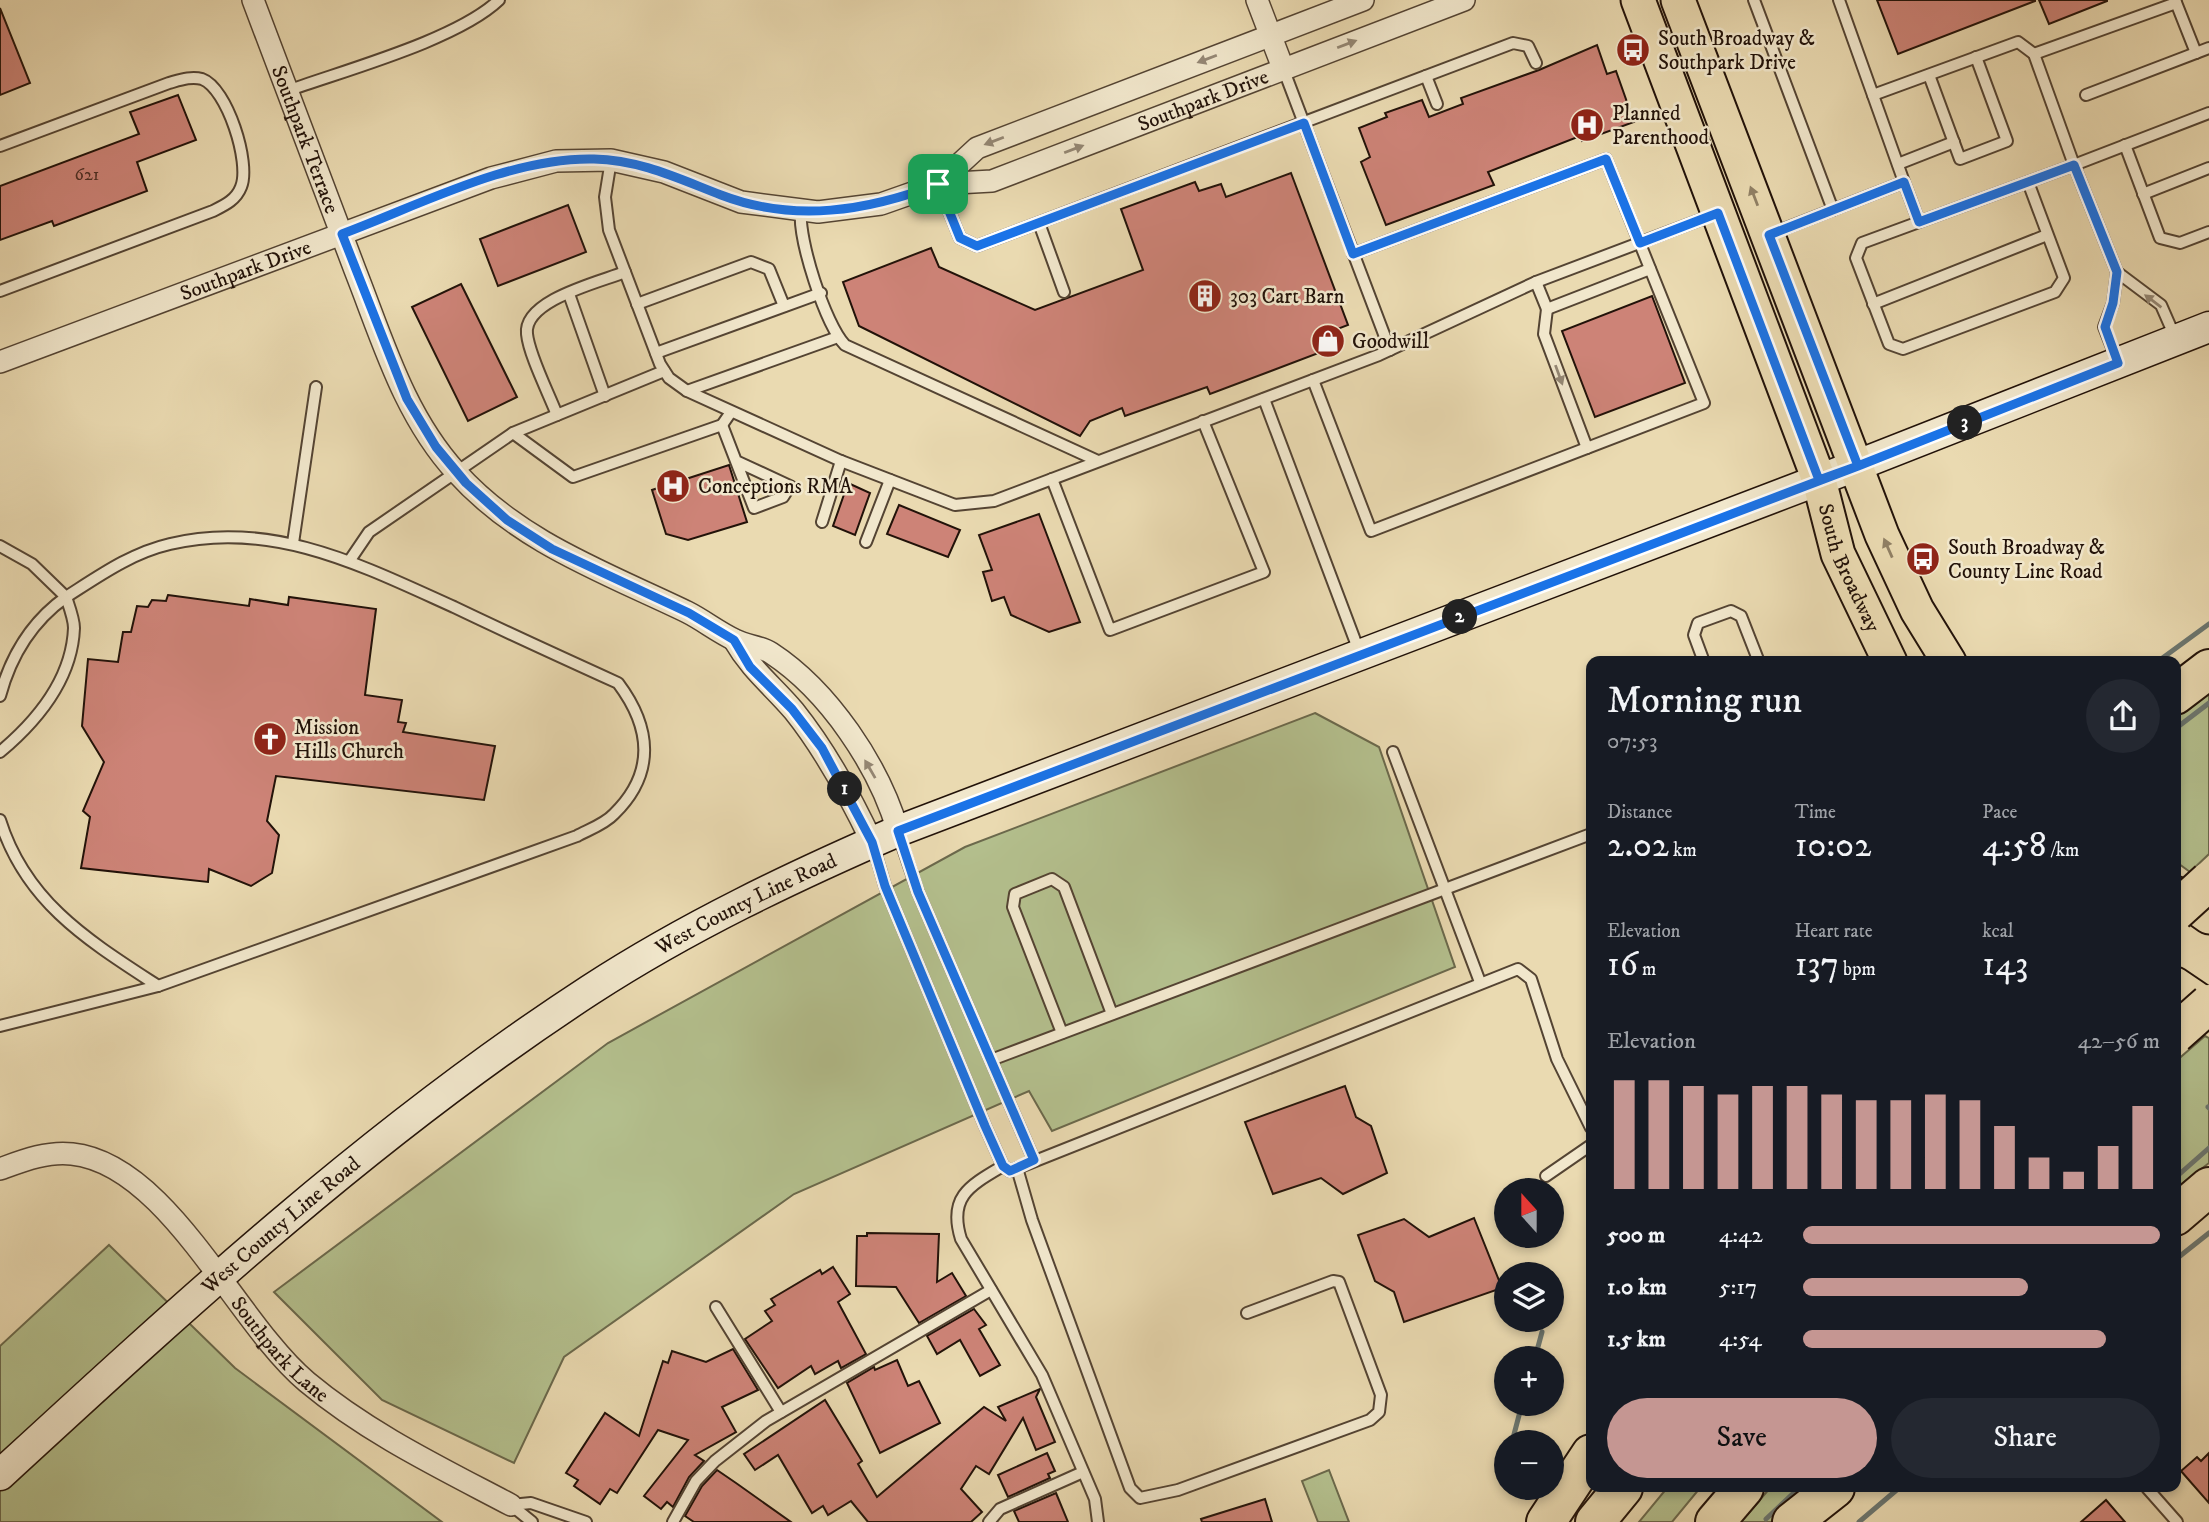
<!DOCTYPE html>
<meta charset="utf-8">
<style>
:root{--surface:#171b24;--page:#242831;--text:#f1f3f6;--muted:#9ea1a6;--accent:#c59692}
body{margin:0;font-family:"IM FELL DW Pica",serif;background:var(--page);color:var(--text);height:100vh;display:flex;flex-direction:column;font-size:26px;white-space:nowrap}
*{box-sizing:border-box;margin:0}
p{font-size:23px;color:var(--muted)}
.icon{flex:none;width:38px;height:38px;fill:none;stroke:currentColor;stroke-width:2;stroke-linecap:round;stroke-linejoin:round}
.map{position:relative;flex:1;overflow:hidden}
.sheet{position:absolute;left:1586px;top:656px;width:595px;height:836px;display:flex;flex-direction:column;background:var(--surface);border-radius:14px;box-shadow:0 4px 10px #0003}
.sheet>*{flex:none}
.needle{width:46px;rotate:339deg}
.controls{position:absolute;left:1494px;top:1178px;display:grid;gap:14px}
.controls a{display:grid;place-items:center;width:70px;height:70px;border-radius:50%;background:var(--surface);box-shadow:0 4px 10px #0003;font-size:35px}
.pin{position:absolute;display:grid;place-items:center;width:60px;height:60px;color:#fff;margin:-30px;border-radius:14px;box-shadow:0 4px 10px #0006}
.km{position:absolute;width:35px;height:35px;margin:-18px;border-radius:50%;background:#222;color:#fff;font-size:19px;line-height:35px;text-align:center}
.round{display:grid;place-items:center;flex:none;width:74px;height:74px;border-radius:37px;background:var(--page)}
.head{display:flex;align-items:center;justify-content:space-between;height:119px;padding:0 21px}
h1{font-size:38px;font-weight:600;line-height:52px}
.stats{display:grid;grid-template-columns:repeat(3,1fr);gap:10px;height:119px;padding:7px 21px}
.stats div{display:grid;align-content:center}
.stats b{font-size:35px;font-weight:600}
.stats small{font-size:19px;font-weight:400}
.stats p{font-size:19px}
.chart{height:196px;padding:14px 21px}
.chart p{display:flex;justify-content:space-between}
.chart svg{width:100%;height:126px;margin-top:7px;stroke:var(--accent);stroke-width:6}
.primary-button{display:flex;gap:14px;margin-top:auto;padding:14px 21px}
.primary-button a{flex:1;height:80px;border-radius:42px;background:var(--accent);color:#111;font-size:28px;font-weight:600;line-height:80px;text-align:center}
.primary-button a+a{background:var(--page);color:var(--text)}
ul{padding:0 21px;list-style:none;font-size:23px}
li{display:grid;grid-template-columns:112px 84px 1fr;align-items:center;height:52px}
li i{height:18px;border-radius:9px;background:var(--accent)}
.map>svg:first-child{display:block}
.green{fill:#b4c08e;stroke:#6b694c;stroke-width:2}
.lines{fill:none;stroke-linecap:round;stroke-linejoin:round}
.stream{stroke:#6b7670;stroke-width:5}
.building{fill:#cd8377;stroke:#221209;stroke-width:2}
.service-casing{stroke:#544433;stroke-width:14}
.minor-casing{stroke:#544433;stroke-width:24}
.secondary-casing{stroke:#221209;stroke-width:33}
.primary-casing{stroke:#221209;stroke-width:37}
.motorway-casing{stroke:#221209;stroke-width:42}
.service{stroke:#f1e7cc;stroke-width:10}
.minor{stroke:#f1e7cc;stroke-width:21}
.secondary{stroke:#f1e7cc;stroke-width:30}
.primary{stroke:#eadab1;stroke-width:33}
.motorway{stroke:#eadab1;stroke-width:38}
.motorway-bridge-casing{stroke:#221209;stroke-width:42;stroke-linecap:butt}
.motorway-bridge{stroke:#eadab1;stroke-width:38}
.oneway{fill:#948774}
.oneway2{fill:#908065}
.route-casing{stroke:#fff;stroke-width:14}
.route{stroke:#1a73e8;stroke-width:9}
.labels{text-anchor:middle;stroke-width:5;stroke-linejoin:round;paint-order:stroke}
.number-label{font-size:18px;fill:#4d2e24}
.poi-label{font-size:21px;fill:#221209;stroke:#f1e7cc;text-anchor:start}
.street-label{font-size:21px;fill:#221209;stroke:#f1e7cc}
</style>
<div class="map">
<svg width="2209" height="1522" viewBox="0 0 2209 1522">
<rect width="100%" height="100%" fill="#eadab1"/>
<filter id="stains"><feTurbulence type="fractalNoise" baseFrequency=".00286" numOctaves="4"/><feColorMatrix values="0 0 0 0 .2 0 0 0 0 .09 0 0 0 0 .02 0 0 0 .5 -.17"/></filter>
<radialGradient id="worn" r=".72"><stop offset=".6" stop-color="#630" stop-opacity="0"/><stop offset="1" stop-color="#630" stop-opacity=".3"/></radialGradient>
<g class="green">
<polygon points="2209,692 2209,854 2190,872 2175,861 2175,717"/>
<polygon points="1315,713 1379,747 1455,967 1052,1131 1029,1091 794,1194 564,1357 514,1463 382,1400 274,1292 608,1043 965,847"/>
<polygon points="2205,1036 2209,1038 2209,1163 2175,1189 2175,1062"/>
<polygon points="109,1245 235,1368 442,1522 0,1522 0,1346"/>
<polygon points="1329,1470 1349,1522 1318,1522 1302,1481"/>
<polygon points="1667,1488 1700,1488 1672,1522 1639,1522"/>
<polygon points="1770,1488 1813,1488 1772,1522 1741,1522"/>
</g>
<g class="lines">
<g class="stream">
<polyline points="2157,662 2209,624"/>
<polyline points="2175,729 2209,703"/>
<polyline points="2208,1107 2209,1108"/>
<polyline points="2175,1178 2209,1148"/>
<polyline points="2175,1260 2209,1233"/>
<polyline points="1535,1358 1542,1332"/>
<polyline points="1512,1442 1522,1404"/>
<polyline points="1766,1519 1799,1488"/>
<polyline points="1859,1522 1899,1488"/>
</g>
</g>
<g class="building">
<polygon points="1877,0 2035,0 2035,1 1898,54"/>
<polygon points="2039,0 2107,0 2107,1 2049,24"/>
<polygon points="0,8 30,83 0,95"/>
<polygon points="1597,45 1607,74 1616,71 1634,122 1582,141 1580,136 1488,172 1494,185 1386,225 1361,162 1370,157 1359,128 1387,117 1385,113 1422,100 1429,117 1463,104 1461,98 1539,70"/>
<polygon points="178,95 196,140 137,162 147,191 54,226 52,221 0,240 0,186 139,134 130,112"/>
<polygon points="1291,173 1348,325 1332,331 1337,346 1210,394 1207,387 1125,416 1122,408 1090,421 1080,436 859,326 843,282 931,248 939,267 1035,310 1143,270 1121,209 1195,182 1199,191 1221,184 1226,197"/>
<polygon points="568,205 586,252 498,286 480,239"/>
<polygon points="461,284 517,397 468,421 412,307"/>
<polygon points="1652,296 1685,383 1595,417 1562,331"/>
<polygon points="729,465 747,522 688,540 666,534 652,490"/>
<polygon points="848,483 870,493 855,535 833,526"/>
<polygon points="899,505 960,530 948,557 887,534"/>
<polygon points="1039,514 1080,622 1049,632 1011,615 1004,597 992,601 983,572 992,570 979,535"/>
<polygon points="168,595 249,606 250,599 288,605 289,597 376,609 365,695 402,700 398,722 406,723 403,732 495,746 484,800 276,776 267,821 279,835 272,873 251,886 209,869 208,882 81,868 90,817 83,811 104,762 82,726 88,659 118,662 123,632 131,632 137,606 148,607 152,600 166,601"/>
<polygon points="1345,1086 1356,1117 1371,1126 1387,1173 1343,1194 1321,1178 1273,1194 1245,1122"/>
<polygon points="1474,1218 1502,1288 1404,1322 1394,1292 1375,1281 1358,1235 1404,1219 1429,1237"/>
<polygon points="867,1233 939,1234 937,1282 952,1273 966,1296 919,1323 896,1287 856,1286 857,1236 867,1236"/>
<polygon points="833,1267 850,1294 838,1302 866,1354 841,1368 838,1361 815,1374 811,1366 778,1388 745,1339 772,1321 765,1311 775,1305 771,1299 820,1270 822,1274"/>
<polygon points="974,1309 986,1325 979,1329 1000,1365 980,1376 960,1340 937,1354 927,1336"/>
<polygon points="733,1349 758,1390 722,1407 736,1432 695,1455 704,1461 689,1477 673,1507 667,1502 661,1509 644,1496 688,1440 658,1430 617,1493 610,1489 600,1504 574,1486 578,1480 566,1473 605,1413 639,1436 663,1361 668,1363 672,1351 706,1362"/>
<polygon points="897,1360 908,1386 919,1381 940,1423 880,1453 847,1383 874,1367 875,1370"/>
<polygon points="1040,1389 1036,1397 1055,1442 1036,1450 1023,1418 989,1474 976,1466 961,1489 982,1512 971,1522 868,1522 851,1501 828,1515 823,1506 812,1513 778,1455 755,1470 744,1454 825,1400 862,1461 858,1464 877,1497 984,1407 1006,1421 998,1407"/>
<polygon points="1047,1453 1055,1471 1048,1474 1050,1478 1008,1497 998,1475"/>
<polygon points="2209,1453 2209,1503 2181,1471 2197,1457 2201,1461"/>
<polygon points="717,1470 736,1483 791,1522 694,1522 685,1516 702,1486"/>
<polygon points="1056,1493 1068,1522 1019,1522 1014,1511"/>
<polygon points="1265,1499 1272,1522 1202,1522 1201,1519"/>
<polygon points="2106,1500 2125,1522 2081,1522"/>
</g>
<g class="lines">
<g class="service-casing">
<g id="service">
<polyline points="1754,0 1833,210"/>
<polyline points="2175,0 2196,53"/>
<polyline points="2034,54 2176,3"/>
<polyline points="1283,68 1390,350"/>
<polyline points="1929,75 1960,159 2007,141 1976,57"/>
<polyline points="1426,76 1437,104"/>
<path d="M287,91C345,70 457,40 499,0"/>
<polyline points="1873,95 2018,42 2034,54 2074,165 1919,222 1904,182"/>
<polyline points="2086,95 2209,48"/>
<polyline points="2125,145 2160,238 2180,243 2209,232"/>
<path d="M0,146L169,83C180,80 191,76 202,79C227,88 251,163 241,187C236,200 225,205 213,211L0,291"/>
<polyline points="611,160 605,197 609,230 660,364 669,378 687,391 841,461 955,505 994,501 1379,355 1536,282 1713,215"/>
<polyline points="1898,164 1954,142"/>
<polyline points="938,184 960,238 977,246 1513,43 1528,46 1536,63"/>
<polyline points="2143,194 2209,168"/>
<path d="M801,211C798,239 825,324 845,345L1098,461"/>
<polyline points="1919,222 1862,243 1856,258 1889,344 1903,349 2055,292 2064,278 2028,182"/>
<polyline points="1039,223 1064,292"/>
<polyline points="1771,234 1904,182 1839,0"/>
<polyline points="1536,282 1547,309 1650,269"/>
<polyline points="569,294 605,396"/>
<polyline points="637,304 751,262 769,269 784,306"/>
<polyline points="1873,304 2047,235"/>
<polyline points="1547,309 1544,334 1587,448"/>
<polyline points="2175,337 2161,305 2117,272 2074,165 2209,113"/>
<polyline points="656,353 821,293"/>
<polyline points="2117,360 2104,327 2113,303 2117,272"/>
<polyline points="1313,380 1371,531 1704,403 1606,159 1353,254"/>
<polyline points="687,391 838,337"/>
<polyline points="1264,399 1359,651"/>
<path d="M557,415C549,394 529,355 527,334C523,300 600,282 625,272"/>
<polyline points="722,425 754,508 783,497 790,486 736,461"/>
<polyline points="513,433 573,477 722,425 731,412"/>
<polyline points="1052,479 1110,630 1264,572 1203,421"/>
<polyline points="822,522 841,461"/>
<polyline points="866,542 890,480"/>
<polyline points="293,543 316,387"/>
<path d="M0,546L32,564L66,597C99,576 131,553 170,544C272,519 363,566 454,607C508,633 563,658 618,683C651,727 656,773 614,814C605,824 588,830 577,836L158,986L0,1026"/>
<polyline points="350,560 369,532 513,433 664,371"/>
<polyline points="1704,662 1694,635 1698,623 1731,611 1741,616 1759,662"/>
<path d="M0,696C11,655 31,622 66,597C69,606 74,619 74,628C72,680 37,721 0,752"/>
<polyline points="1393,752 1480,982"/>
<path d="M0,820C26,903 89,941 158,986"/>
<polyline points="898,833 918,892 1034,1160"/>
<polyline points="873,845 885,886 985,1126 1003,1166 1010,1171 1518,969 1531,979 1557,1059 1591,1128"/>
<polyline points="1062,1033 1013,907 1015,894 1052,879 1064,887 1112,1014"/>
<polyline points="991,1060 1591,834"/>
<path d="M1003,1166C969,1186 948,1197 961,1239L1042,1375L1095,1499L1098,1522"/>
<polyline points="1017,1168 1032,1220 1130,1488 1140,1498 1178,1490 1370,1420 1379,1412 1381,1395 1339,1282 1333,1281 1247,1313"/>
<polyline points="1546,1176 1591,1145"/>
<polyline points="716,1307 781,1412"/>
<polyline points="2147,1488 2177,1522"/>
<polyline points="511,1505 531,1503 586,1522"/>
<polyline points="511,1505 532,1522"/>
<polyline points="673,1522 696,1481 715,1461 766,1421 991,1290"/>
<polyline points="989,1522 1000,1509 1083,1472"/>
</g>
</g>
<g class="minor-casing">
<g id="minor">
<path id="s1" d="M253,0C287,90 321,180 355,270C383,341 404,415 456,472C519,542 604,572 687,612C703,620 718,632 735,640C746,646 760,646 771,653C829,691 879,766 898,831"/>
<polyline points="1257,0 1283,68"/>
<polyline points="938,184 977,148 1363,0"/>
<path id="s2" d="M0,362L491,178L556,161L611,160L664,172L741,202L818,212L881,204L938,184L992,181L1464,0"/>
<path d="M734,640C752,671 772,685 794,711C826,751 850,796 872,842"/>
<path id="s3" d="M0,1169C22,1161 47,1151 72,1154C168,1164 236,1323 307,1382C368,1433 441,1468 511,1505"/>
</g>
</g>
<g class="secondary-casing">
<g id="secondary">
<path id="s4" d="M0,1475C188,1302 375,1130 590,990C687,927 792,877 898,831L1858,465L2209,327"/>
</g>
</g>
<g class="primary-casing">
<g id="primary">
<path id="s5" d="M1638,0L1819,480L1838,554L1890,662"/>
<polyline points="1678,0 1882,535 1917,610 1949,662"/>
<polyline points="2175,893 2209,917"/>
<polyline points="2175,984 2209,1007"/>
</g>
</g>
<g class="motorway-casing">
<g id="motorway">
<polyline points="2175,695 2209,669"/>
<polyline points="2175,1216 2209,1187"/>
<polyline points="1546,1522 1591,1454"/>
<polyline points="1595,1522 1623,1488"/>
<polyline points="1715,1522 1744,1488"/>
<polyline points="1792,1522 1835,1488"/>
</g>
</g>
<use href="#service" class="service"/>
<use href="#minor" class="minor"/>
<use href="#secondary" class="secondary"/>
<use href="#primary" class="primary"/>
<use href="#motorway" class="motorway"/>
<g class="motorway-bridge-casing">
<g id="motorway-bridge">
<polyline points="2175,912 2209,881"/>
<polyline points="2175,1034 2209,1004"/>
</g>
</g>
<use href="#motorway-bridge" class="motorway-bridge"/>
</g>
<defs><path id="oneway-solid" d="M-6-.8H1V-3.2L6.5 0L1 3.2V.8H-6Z" transform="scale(1.75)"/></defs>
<g class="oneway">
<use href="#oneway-solid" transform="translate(1347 44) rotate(-21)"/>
<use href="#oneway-solid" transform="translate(1207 59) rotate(159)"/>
<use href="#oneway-solid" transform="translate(994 141) rotate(159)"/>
<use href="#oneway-solid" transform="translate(1074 149) rotate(-21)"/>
<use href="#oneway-solid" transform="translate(2153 301) rotate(-143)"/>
<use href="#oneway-solid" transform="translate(1559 375) rotate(70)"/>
<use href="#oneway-solid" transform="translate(870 769) rotate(-120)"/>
</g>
<g class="oneway2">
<use href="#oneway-solid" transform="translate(1754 196) rotate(-111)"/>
<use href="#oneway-solid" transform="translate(1888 548) rotate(-114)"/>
</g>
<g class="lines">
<g class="route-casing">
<path id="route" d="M938,184C868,211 794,223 721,195C679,179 641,160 594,159C510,157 420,205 342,234L407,399L436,447L466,483L507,520L552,549L689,613L734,640L750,667L792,709L822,748L872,842L885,886L985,1126L1003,1166L1010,1171L1034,1160L918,892L898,831L1858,466L1769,235L1904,182L1919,222L2074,165L2117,272L2113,303L2105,327L2118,363L1858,466L1819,480L1718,213L1640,243L1606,159L1353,254L1304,123L977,246L960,238L938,184"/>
</g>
<use href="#route" class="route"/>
</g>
<defs>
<g id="bus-disc" transform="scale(1.75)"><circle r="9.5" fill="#8f2418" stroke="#f1e7cc"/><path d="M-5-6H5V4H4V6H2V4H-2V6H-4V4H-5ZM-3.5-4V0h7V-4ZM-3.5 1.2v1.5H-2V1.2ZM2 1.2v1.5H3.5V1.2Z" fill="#fff"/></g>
<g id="hospital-disc" transform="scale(1.75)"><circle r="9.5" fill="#8f2418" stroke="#f1e7cc"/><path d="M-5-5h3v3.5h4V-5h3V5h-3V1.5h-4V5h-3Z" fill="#fff"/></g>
<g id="building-disc" transform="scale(1.75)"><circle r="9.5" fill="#8f2418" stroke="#f1e7cc"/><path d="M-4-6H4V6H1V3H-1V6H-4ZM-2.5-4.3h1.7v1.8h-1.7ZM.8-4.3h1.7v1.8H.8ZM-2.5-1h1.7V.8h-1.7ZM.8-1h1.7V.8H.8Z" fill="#fff"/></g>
<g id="shop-disc" transform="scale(1.75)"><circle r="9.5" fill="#8f2418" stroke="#f1e7cc"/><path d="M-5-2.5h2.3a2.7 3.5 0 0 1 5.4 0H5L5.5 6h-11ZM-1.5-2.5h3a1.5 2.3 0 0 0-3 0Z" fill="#fff"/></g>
<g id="church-disc" transform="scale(1.75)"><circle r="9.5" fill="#8f2418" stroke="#f1e7cc"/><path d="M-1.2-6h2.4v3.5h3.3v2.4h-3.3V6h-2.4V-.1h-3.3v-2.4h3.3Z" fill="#fff"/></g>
</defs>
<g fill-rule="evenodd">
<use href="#bus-disc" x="1633" y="50"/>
<use href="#hospital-disc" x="1587" y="125"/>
<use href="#building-disc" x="1205" y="296"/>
<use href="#shop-disc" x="1328" y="341"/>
<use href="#hospital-disc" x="673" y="486"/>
<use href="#bus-disc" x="1923" y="559"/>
<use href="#church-disc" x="270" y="739"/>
</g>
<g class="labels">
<g class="number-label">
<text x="87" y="180">621</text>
</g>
<g class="poi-label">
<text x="1658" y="45">South Broadway &amp;<tspan x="1658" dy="24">Southpark Drive</tspan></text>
<text x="1612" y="120">Planned<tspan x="1612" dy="24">Parenthood</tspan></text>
<text x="1230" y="303">303 Cart Barn</text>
<text x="1352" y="348">Goodwill</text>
<text x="698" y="493">Conceptions RMA</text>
<text x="1948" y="554">South Broadway &amp;<tspan x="1948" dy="24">County Line Road</tspan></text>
<text x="294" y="734">Mission<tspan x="294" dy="24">Hills Church</tspan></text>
</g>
<g class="street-label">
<text dy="7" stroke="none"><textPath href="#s2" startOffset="1265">Southpark Drive</textPath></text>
<text dy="7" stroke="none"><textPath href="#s1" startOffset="149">Southpark Terrace</textPath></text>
<text dy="7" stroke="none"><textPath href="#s2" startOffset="262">Southpark Drive</textPath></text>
<text dy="7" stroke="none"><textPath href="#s5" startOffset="606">South Broadway</textPath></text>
<text dy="7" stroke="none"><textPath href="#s4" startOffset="943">West County Line Road</textPath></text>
<text dy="7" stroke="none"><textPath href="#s4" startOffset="376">West County Line Road</textPath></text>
<text dy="7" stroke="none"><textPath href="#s3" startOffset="366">Southpark Lane</textPath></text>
</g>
</g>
<rect width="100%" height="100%" filter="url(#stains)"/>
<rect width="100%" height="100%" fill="url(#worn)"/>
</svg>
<div class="controls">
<a><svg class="needle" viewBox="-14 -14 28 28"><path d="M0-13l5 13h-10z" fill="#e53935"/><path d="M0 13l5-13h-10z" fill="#9ea1a6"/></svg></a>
<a><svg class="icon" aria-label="layers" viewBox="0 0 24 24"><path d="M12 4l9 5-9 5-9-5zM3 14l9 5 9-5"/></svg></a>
<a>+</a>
<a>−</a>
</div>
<div class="pin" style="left:938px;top:184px;background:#1e9e55"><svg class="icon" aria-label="arrive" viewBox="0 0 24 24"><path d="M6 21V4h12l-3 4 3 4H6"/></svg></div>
<b class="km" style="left:845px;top:789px">1</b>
<b class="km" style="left:1460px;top:617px">2</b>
<b class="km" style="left:1965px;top:423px">3</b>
<section class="sheet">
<div class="head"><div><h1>Morning run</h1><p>07:53</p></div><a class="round"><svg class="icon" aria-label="share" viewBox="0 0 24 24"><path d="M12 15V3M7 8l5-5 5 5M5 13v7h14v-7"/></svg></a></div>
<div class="stats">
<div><p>Distance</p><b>2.02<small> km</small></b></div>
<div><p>Time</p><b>10:02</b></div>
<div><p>Pace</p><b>4:58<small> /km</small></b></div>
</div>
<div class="stats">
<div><p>Elevation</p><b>16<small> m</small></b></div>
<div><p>Heart rate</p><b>137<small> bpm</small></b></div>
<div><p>kcal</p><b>143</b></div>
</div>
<div class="chart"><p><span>Elevation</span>42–56 m</p>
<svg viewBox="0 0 160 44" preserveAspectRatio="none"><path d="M5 44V6M15 44V6M25 44V8M35 44V11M45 44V8M55 44V8M65 44V11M75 44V13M85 44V13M95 44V11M105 44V13M115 44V22M125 44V33M135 44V38M145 44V29M155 44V15"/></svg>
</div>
<ul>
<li><b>500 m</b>4:42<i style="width:100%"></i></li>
<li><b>1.0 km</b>5:17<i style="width:63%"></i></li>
<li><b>1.5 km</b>4:54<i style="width:85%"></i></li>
</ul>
<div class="primary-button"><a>Save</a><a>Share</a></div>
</section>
</div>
